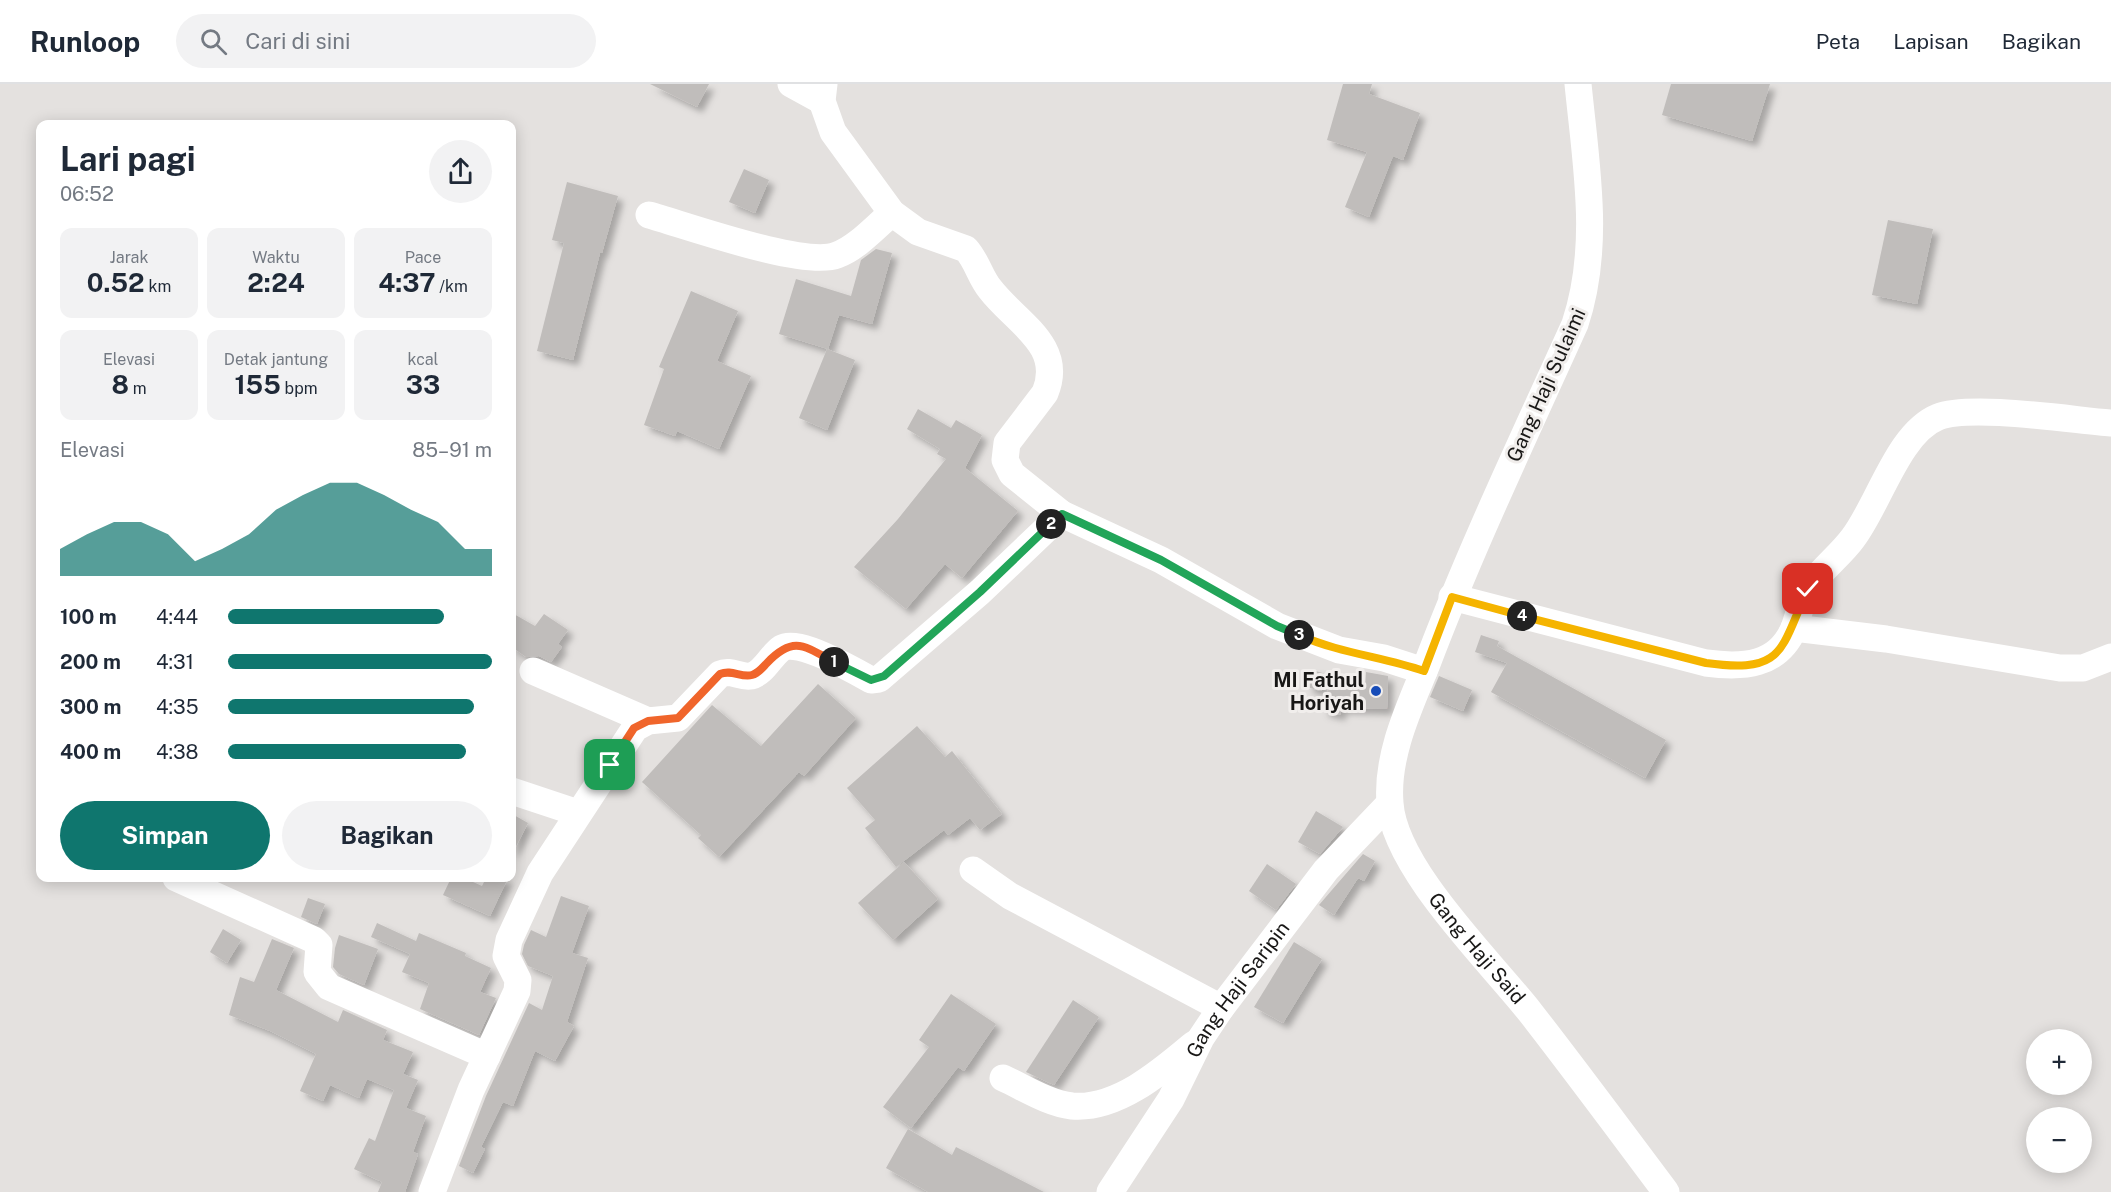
<!DOCTYPE html>
<html lang="id">
<meta charset="utf-8">
<style>
:root{--surface:#fff;--page:#f2f2f3;--text:#1f2937;--muted:#747a83;--line:#e0e1e3;--accent:#0f766e}
body{margin:0;font-family:"Public Sans",sans-serif;background:var(--page);color:var(--text);height:100vh;display:flex;flex-direction:column;font-size:22px;white-space:nowrap}
*{box-sizing:border-box;margin:0}
p{font-size:20px;color:var(--muted)}
.icon{flex:none;width:33px;height:33px;fill:none;stroke:currentColor;stroke-width:2;stroke-linecap:round;stroke-linejoin:round}
.map{position:relative;flex:1;overflow:hidden}
.sheet{position:absolute;left:36px;top:36px;width:480px;height:762px;display:flex;flex-direction:column;background:var(--surface);border-radius:12px;box-shadow:0 3px 15px #0003}
.sheet>*{flex:none}
.controls{position:absolute;left:2026px;top:945px;display:grid;gap:12px}
.controls a{display:grid;place-items:center;width:66px;height:66px;border-radius:50%;background:var(--surface);box-shadow:0 3px 15px #0003;font-size:30px}
.pin{position:absolute;display:grid;place-items:center;width:51px;height:51px;color:#fff;margin:-26px;border-radius:12px;box-shadow:0 3px 9px #0006}
.km{position:absolute;width:30px;height:30px;margin:-15px;border-radius:50%;background:#222;color:#fff;font-size:16px;line-height:30px;text-align:center}
.round{display:grid;place-items:center;flex:none;width:63px;height:63px;border-radius:32px;background:var(--page)}
.overview{display:flex;align-items:center;justify-content:space-between;height:102px;padding:0 24px}
h1{font-size:33px;font-weight:700;line-height:45px}
.stats{display:grid;grid-template-columns:repeat(3,1fr);gap:9px;height:102px;padding:6px 24px}
.stats div{display:grid;align-content:center;border-radius:12px;background:var(--page);text-align:center}
.stats b{font-size:26px;font-weight:700}
.stats small{font-size:16px;font-weight:400}
.stats p{font-size:16px}
.chart{height:168px;padding:12px 24px}
.chart p{display:flex;justify-content:space-between}
.chart svg{width:100%;height:108px;margin-top:6px;fill:var(--accent);opacity:.7}
.primary-button{display:flex;gap:12px;margin-top:auto;padding:12px 24px}
.primary-button a{flex:1;height:69px;border-radius:36px;background:var(--accent);color:#fff;font-size:24px;font-weight:700;line-height:69px;text-align:center}
.primary-button a+a{background:var(--page);color:var(--text)}
ul{padding:0 24px;list-style:none;font-size:20px}
li{display:grid;grid-template-columns:96px 72px 1fr;align-items:center;height:45px}
li i{height:15px;border-radius:8px;background:var(--accent)}
header{display:flex;align-items:center;gap:36px;box-sizing:border-box;height:84px;padding:0 30px;background:var(--surface);border-bottom:2px solid var(--line)}
header strong{font-size:28px}
nav{display:flex;gap:33px;margin-inline-start:auto;font-size:21px}
.search{width:420px;height:54px;background:var(--page);display:flex;align-items:center;gap:15px;box-sizing:border-box;padding:0 21px;border-radius:33px;color:var(--muted);font-size:22px}
.map>svg:first-child{display:block}
.building{fill:#c0bdbb;filter:url(#shadow)}
.lines{fill:none;stroke-linecap:round;stroke-linejoin:round}
.minor{stroke:#fff;stroke-width:27}
.split-1-casing{stroke:#fff;stroke-width:12}
.split-2-casing{stroke:#fff;stroke-width:12}
.split-3-casing{stroke:#fff;stroke-width:12}
.split-4-casing{stroke:#fff;stroke-width:12}
.split-5-casing{stroke:#fff;stroke-width:12}
.split-1{stroke:#f0652b;stroke-width:8}
.split-2{stroke:#22a559;stroke-width:8}
.split-3{stroke:#22a559;stroke-width:8}
.split-4{stroke:#f5b400;stroke-width:8}
.split-5{stroke:#f5b400;stroke-width:8}
.poi-dot{fill:#174cb8;stroke:#f1eeec;stroke-width:2}
.labels{text-anchor:middle;stroke-width:6;stroke-linejoin:round;paint-order:stroke}
.street-label{font-size:20px;fill:#181716;stroke:#f1eeec}
.poi-label{font-size:20px;font-weight:bold;fill:#181716;stroke:#f1eeec;text-anchor:end}
</style>
<header>
<strong>Runloop</strong>
<div class="search"><svg class="icon" aria-label="search" viewBox="0 0 24 24"><circle cx="10" cy="10" r="6"/><path d="M15 15l6 6"/></svg>Cari di sini</div>
<nav><a>Peta</a><a>Lapisan</a><a>Bagikan</a></nav>
</header>
<div class="map">
<svg width="2111" height="1108" viewBox="0 0 2111 1108">
<defs>
<filter id="shadow"><feDropShadow dx="5.5" dy="5.5" stdDeviation="3" flood-color="#0004"/></filter>
</defs>
<rect width="100%" height="100%" fill="#e4e1df"/>
<g class="building">
<polygon points="650,0 709,0 697,23"/>
<polygon points="1343,0 1372,0 1369,10 1420,29 1403,76 1393,72 1369,133 1345,123 1367,68 1327,56"/>
<polygon points="1671,0 1770,0 1752,57 1662,31"/>
<polygon points="744,85 769,96 755,129 729,118"/>
<polygon points="567,98 618,112 602,169 600,169 573,276 537,267 564,159 552,156"/>
<polygon points="1888,136 1933,145 1917,220 1872,211"/>
<polygon points="876,165 892,169 872,240 839,231 828,265 779,250 796,195 851,212 861,176"/>
<polygon points="691,207 738,227 717,277 751,292 719,365 677,347 675,352 644,341 664,285 659,283"/>
<polygon points="827,265 855,276 827,346 799,334"/>
<polygon points="918,325 951,344 956,336 982,351 965,384 1018,427 962,494 945,480 906,525 854,483 898,435 946,375 937,370 940,365 907,345"/>
<polygon points="512,529 535,542 544,530 568,546 558,560 562,563 551,578 539,572 526,573 512,563"/>
<polygon points="1481,551 1499,557 1497,562 1666,656 1645,694 1491,608 1507,579 1475,568"/>
<polygon points="1312,586 1326,590 1321,607 1307,603"/>
<polygon points="1366,588 1388,592 1387,625 1341,624 1340,631 1323,627 1330,596 1365,605"/>
<polygon points="1439,592 1472,606 1463,627 1430,613"/>
<polygon points="818,600 856,634 804,692 799,688 719,773 698,754 701,751 642,698 712,621 761,662"/>
<polygon points="917,642 945,673 952,667 1002,730 980,746 970,734 948,751 944,746 896,783 865,744 875,736 847,704"/>
<polygon points="1316,727 1343,743 1320,770 1298,758"/>
<polygon points="512,730 528,739 512,770"/>
<polygon points="1363,770 1375,777 1364,797 1358,794 1334,831 1319,821"/>
<polygon points="904,778 938,815 893,856 858,819"/>
<polygon points="1267,780 1296,800 1276,826 1249,807"/>
<polygon points="451,794 464,794 482,802 486,794 508,794 490,832 443,811"/>
<polygon points="561,812 589,822 572,869 588,874 567,938 574,942 555,977 535,967 513,1022 503,1018 481,1063 485,1065 473,1089 459,1082 486,1012 529,919 542,926 553,892 528,882 522,870 524,861 531,846 546,853"/>
<polygon points="308,814 325,820 317,840 301,833"/>
<polygon points="377,839 416,857 419,849 466,869 465,872 491,884 480,908 496,914 479,951 420,925 429,899 402,888 410,870 371,853"/>
<polygon points="223,845 241,856 227,879 210,868"/>
<polygon points="339,851 378,865 364,901 339,890 333,883 335,864"/>
<polygon points="272,855 294,864 276,906 338,938 343,926 387,946 383,956 413,968 403,990 418,996 406,1024 426,1032 413,1068 418,1070 405,1108 378,1108 382,1098 354,1085 369,1054 375,1057 394,1006 367,995 359,1014 330,1001 323,1017 300,1007 316,970 270,947 229,931 240,893 254,898"/>
<polygon points="1294,858 1322,875 1283,939 1254,923"/>
<polygon points="951,910 996,940 964,987 958,983 911,1044 883,1023 929,963 919,956"/>
<polygon points="1073,916 1099,933 1054,1001 1026,988"/>
<polygon points="908,1045 952,1071 956,1063 1044,1108 928,1108 886,1084"/>
</g>
<g class="lines">
<g class="minor">
<polyline points="791,0 822,17"/>
<path d="M824,0L822,17L833,48L892,129L918,148L966,165C977,177 980,193 990,205C1015,238 1065,261 1045,309L1007,359L1005,376L1012,390L1062,430L1161,476L1277,542L1339,566L1384,574L1424,587"/>
<path id="s1" d="M1578,0C1586,81 1601,162 1575,240C1524,353 1471,464 1427,580C1410,622 1386,671 1390,719C1394,784 1490,877 1530,928C1576,987 1621,1048 1666,1108"/>
<path d="M649,131C688,142 805,184 837,171C857,164 876,142 892,129"/>
<path d="M1452,513L1706,579C1743,584 1778,582 1794,544C1799,531 1801,517 1808,505C1820,486 1840,472 1853,454C1879,420 1898,349 1938,333C1971,320 2072,336 2111,339"/>
<polyline points="1794,544 1886,555 2060,584 2083,584 2111,573"/>
<polyline points="533,587 648,637"/>
<polyline points="512,707 578,729"/>
<polyline points="973,786 1010,812 1221,924"/>
<polyline points="176,794 314,856 319,861 317,888 329,903 487,972"/>
<path d="M1003,994C1025,1004 1048,1019 1072,1022C1117,1026 1162,987 1194,960"/>
<path d="M432,1108L471,1006L517,907L518,896L506,872L509,856L540,789L635,644L648,637L678,634L720,590C731,585 740,594 751,592C764,589 771,571 782,564C798,554 855,587 871,596L879,595L980,508L1062,430"/>
<path id="s2" d="M1110,1108L1171,1015L1201,954L1221,924L1326,786L1389,720"/>
</g>
</g>
<g class="lines">
<g class="split-1-casing">
<path id="split-1" d="M610,681L634,644L648,637L678,634L720,590C732,585 741,594 752,591C759,589 763,583 767,579C793,552 803,561 834,578"/>
</g>
<g class="split-2-casing">
<polyline id="split-2" points="834,578 871,596 884,592 980,508 1051,440"/>
</g>
<g class="split-3-casing">
<polyline id="split-3" points="1051,440 1062,430 1161,476 1277,542 1299,551"/>
</g>
<g class="split-4-casing">
<path id="split-4" d="M1299,551C1339,569 1383,573 1424,587L1452,513L1522,532"/>
</g>
<g class="split-5-casing">
<path id="split-5" d="M1522,532L1706,579C1786,590 1780,565 1808,505"/>
</g>
<use href="#split-1" class="split-1"/>
<use href="#split-2" class="split-2"/>
<use href="#split-3" class="split-3"/>
<use href="#split-4" class="split-4"/>
<use href="#split-5" class="split-5"/>
</g>
<circle class="poi-dot" cx="1376" cy="607" r="6"/>
<g class="labels">
<g class="street-label">
<text transform="translate(1546 301) rotate(-66)" y="7">Gang Haji Sulaimi</text>
<text dy="7" stroke="none"><textPath href="#s1" startOffset="930">Gang Haji Said</textPath></text>
<text dy="7" stroke="none"><textPath href="#s2" startOffset="240">Gang Haji Saripin</textPath></text>
</g>
<g class="poi-label">
<text x="1364" y="603">MI Fathul<tspan x="1364" dy="23">Horiyah</tspan></text>
</g>
</g>
</svg>
<div class="controls">
<a>+</a>
<a>−</a>
</div>
<div class="pin" style="left:610px;top:681px;background:#1e9e55"><svg class="icon" aria-label="arrive" viewBox="0 0 24 24"><path d="M6 21V4h12l-3 4 3 4H6"/></svg></div>
<div class="pin" style="left:1808px;top:505px;background:#d93025"><svg class="icon" aria-label="check" viewBox="0 0 24 24"><path d="M5 12l5 5 9-10"/></svg></div>
<b class="km" style="left:834px;top:578px">1</b>
<b class="km" style="left:1051px;top:440px">2</b>
<b class="km" style="left:1299px;top:551px">3</b>
<b class="km" style="left:1522px;top:532px">4</b>
<section class="sheet">
<div class="overview"><div><h1>Lari pagi</h1><p>06:52</p></div><a class="round"><svg class="icon" aria-label="share" viewBox="0 0 24 24"><path d="M12 15V3M7 8l5-5 5 5M5 13v7h14v-7"/></svg></a></div>
<div class="stats">
<div><p>Jarak</p><b>0.52<small> km</small></b></div>
<div><p>Waktu</p><b>2:24</b></div>
<div><p>Pace</p><b>4:37<small> /km</small></b></div>
</div>
<div class="stats">
<div><p>Elevasi</p><b>8<small> m</small></b></div>
<div><p>Detak jantung</p><b>155<small> bpm</small></b></div>
<div><p>kcal</p><b>33</b></div>
</div>
<div class="chart"><p><span>Elevasi</span>85–91 m</p>
<svg viewBox="0 0 160 44" preserveAspectRatio="none"><path d="M0 44V33L10 27L20 22L30 22L40 27L50 38L60 33L70 27L80 17L90 11L100 6L110 6L120 11L130 17L140 22L150 33L160 33V44z"/></svg>
</div>
<ul>
<li><b>100 m</b>4:44<i style="width:82%"></i></li>
<li><b>200 m</b>4:31<i style="width:100%"></i></li>
<li><b>300 m</b>4:35<i style="width:93%"></i></li>
<li><b>400 m</b>4:38<i style="width:90%"></i></li>
</ul>
<div class="primary-button"><a>Simpan</a><a>Bagikan</a></div>
</section>
</div>
